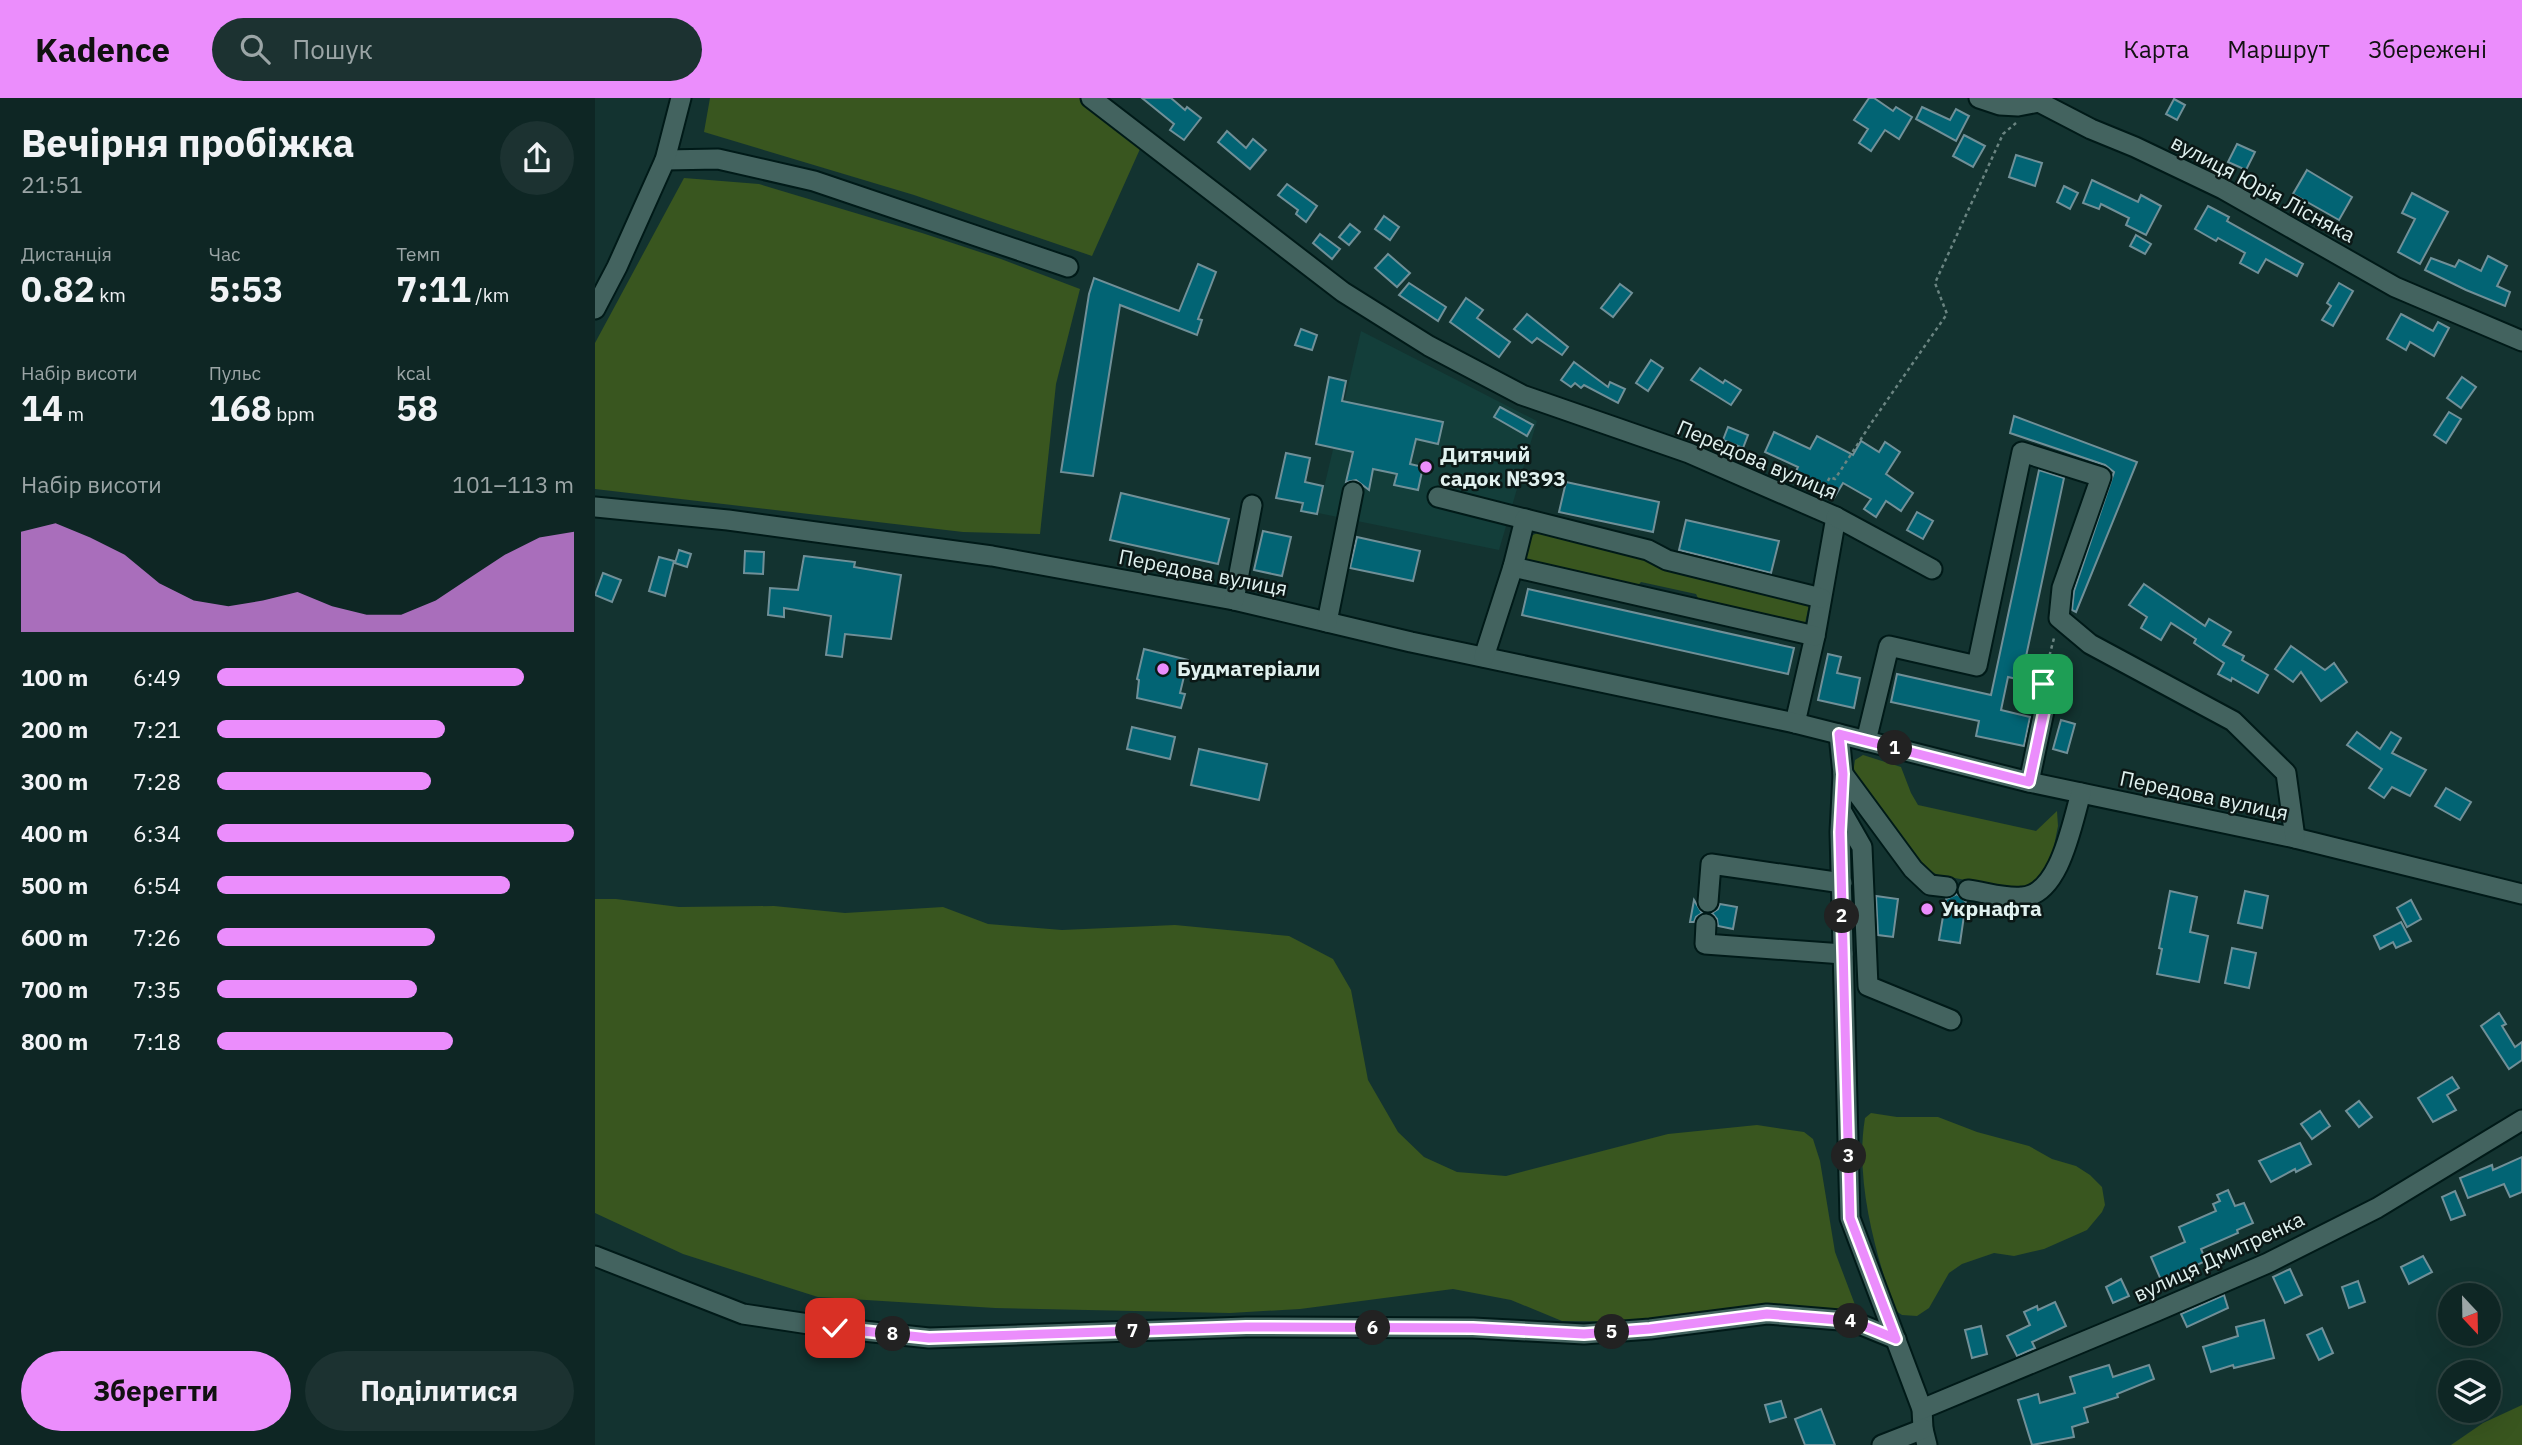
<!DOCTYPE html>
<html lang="uk">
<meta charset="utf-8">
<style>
:root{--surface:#0e2624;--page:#1c3231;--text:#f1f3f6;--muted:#9ba5a6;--line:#2e4341;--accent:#eb8dfc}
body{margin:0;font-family:"IBM Plex Sans",sans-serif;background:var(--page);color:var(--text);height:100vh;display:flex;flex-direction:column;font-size:26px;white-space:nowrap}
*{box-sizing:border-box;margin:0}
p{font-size:23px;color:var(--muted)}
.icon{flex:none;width:38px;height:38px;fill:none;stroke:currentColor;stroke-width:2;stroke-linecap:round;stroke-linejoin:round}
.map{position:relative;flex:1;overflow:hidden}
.details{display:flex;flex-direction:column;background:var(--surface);width:595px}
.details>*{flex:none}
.needle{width:46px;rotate:158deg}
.fabs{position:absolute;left:1843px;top:1185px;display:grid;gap:14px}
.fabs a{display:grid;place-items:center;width:63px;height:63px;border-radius:50%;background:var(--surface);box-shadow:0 7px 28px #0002,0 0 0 2px var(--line);font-size:35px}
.pin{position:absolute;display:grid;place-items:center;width:60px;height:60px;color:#fff;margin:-30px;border-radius:14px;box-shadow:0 4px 10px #0006}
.km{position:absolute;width:35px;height:35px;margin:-18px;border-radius:50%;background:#222;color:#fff;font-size:19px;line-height:35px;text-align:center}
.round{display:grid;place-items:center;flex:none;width:74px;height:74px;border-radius:37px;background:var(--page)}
.overview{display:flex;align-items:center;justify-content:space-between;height:119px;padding:0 21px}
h1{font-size:38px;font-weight:700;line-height:52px}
.metrics{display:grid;grid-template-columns:repeat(3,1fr);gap:10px;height:119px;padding:7px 21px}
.metrics div{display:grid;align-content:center}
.metrics b{font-size:35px;font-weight:700}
.metrics small{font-size:19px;font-weight:400}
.metrics p{font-size:19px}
.chart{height:196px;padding:14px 21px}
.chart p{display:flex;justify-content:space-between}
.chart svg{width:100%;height:126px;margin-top:7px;fill:var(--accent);opacity:.7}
.cta{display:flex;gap:14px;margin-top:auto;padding:14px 21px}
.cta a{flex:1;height:80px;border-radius:42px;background:var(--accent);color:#111;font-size:28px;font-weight:700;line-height:80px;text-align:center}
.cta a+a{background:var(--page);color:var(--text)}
ul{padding:0 21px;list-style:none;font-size:23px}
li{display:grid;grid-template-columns:112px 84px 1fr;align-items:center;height:52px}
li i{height:18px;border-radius:9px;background:var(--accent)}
header{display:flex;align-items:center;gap:42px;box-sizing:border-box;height:98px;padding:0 35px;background:var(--accent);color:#111}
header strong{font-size:33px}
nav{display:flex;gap:38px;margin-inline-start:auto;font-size:24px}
.search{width:490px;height:63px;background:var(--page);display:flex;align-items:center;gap:18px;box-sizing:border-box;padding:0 24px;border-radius:38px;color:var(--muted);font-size:26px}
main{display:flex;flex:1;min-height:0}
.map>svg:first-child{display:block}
.built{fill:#133e3a}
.green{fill:#39561f}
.building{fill:#026474;stroke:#709098;stroke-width:2}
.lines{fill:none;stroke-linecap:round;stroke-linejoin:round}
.minor-casing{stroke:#001a18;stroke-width:23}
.path{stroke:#6a8481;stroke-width:2.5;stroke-dasharray:3.5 3.5;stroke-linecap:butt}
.minor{stroke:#43635f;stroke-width:19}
.route-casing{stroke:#fff;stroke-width:14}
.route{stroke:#eb8dfc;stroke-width:9}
.poi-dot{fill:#eb8dfc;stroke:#0b1816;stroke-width:2.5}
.labels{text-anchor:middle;stroke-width:5;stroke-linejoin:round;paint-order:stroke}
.street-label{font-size:21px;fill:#e0f1ef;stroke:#0b1816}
.poi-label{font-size:21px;font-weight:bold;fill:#e0f1ef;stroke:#0b1816;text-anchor:start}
</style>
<header>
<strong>Kadence</strong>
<div class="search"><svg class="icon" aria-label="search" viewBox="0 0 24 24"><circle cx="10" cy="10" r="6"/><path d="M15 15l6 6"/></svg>Пошук</div>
<nav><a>Карта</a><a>Маршрут</a><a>Збережені</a></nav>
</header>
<main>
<section class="details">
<div class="overview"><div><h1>Вечірня пробіжка</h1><p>21:51</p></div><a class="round"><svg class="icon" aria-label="share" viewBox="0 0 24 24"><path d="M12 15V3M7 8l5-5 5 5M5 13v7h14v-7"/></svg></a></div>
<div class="metrics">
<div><p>Дистанція</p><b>0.82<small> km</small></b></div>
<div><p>Час</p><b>5:53</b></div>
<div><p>Темп</p><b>7:11<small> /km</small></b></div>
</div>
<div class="metrics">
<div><p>Набір висоти</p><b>14<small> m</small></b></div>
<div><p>Пульс</p><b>168<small> bpm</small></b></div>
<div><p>kcal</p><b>58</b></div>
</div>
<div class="chart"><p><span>Набір висоти</span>101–113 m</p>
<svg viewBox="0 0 160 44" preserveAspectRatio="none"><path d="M0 44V9L10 6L20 11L30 17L40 27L50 33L60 35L70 33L80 30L90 35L100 38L110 38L120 33L130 25L140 17L150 11L160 9V44z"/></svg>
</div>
<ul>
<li><b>100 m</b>6:49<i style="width:86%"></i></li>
<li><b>200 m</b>7:21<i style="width:64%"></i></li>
<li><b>300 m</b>7:28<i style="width:60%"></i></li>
<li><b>400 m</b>6:34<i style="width:100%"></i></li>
<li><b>500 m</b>6:54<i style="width:82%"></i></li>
<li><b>600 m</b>7:26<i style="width:61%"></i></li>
<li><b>700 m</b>7:35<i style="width:56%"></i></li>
<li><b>800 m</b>7:18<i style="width:66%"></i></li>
</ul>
<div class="cta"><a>Зберегти</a><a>Поділитися</a></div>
</section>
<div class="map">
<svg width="1927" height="1347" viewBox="0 0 1927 1347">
<rect width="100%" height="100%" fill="#133330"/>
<polygon class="built" points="766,233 942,323 904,452 723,415"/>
<g class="green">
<polygon points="115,0 485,0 545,51 497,158 319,97 109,34"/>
<polygon points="89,80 164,86 327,135 406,161 485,191 461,286 445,436 368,434 0,391 0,245"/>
<polygon points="944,434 1206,501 1214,507 1210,525 1201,528 1106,506 1101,496 1046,484 1039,492 931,466 928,456 934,439"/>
<polygon points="1268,657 1306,669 1316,695 1323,707 1441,733 1462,713 1463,728 1454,773 1450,781 1426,792 1343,777 1324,767 1258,675 1260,662"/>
<polygon points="0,801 21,801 84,809 179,808 250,815 348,809 393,826 467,832 580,827 694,838 738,861 756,892 773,982 803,1034 829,1059 862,1074 911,1078 1073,1036 1162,1027 1209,1034 1218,1041 1225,1063 1240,1154 1265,1220 1244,1213 1169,1207 1084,1224 967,1223 916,1202 858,1191 705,1211 635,1215 400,1210 223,1199 88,1156 0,1115"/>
<path d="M1276,1015L1302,1019H1343L1382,1034L1434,1048L1457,1061L1481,1068L1495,1077L1507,1089L1510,1107L1507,1114L1492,1132L1449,1151L1419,1158L1399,1155L1367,1166L1354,1175L1334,1210L1322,1218L1307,1217L1301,1213L1298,1206C1279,1150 1260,1080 1270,1020Z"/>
<polygon points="1927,1307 1927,1347 1856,1347 1888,1325"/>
</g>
<g class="building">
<polygon points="547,0 576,0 590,12 592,9 606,20 589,42 575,32 579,26"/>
<polygon points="1274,0 1279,0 1298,13 1301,9 1317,19 1304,41 1290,32 1276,53 1264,45 1273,31 1259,22"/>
<polygon points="1579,1 1590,7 1582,22 1571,16"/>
<polygon points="1327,9 1355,22 1361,11 1374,18 1361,43 1321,21"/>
<polygon points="632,33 651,50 658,41 671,52 655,71 623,44"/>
<polygon points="1369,37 1390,48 1378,69 1358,58"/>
<polygon points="1642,46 1660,54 1651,72 1633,64"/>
<polygon points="1421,57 1447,65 1440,88 1414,79"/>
<polygon points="1712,72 1757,99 1744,122 1698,96"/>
<polygon points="1497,82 1543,104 1546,97 1566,108 1551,137 1531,127 1534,120 1506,106 1504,111 1488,105"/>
<polygon points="692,86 722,108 711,124 701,116 703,112 683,97"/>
<polygon points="1469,88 1483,95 1475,111 1462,104"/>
<polygon points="1817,95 1853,114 1825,166 1803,154 1820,121 1807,115"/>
<polygon points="1613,108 1634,119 1632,123 1708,166 1702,178 1671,161 1663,175 1645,165 1650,155 1623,140 1621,143 1600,131"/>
<polygon points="789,118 804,129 795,142 780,131"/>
<polygon points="755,126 765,134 754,147 744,139"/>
<polygon points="725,136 745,151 737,161 718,145"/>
<polygon points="1541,137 1556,146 1550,156 1535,148"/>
<polygon points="793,156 815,175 802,189 780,170"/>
<polygon points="1893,158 1912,168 1902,188 1915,194 1910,208 1871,192 1830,172 1836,160 1860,169 1864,162 1886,173"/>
<polygon points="603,166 621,174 603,221 607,222 602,237 525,207 498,378 466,374 494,196 499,180 584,213"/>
<polygon points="814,185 851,209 843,223 804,197"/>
<polygon points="1744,185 1758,193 1738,228 1727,222 1736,208 1732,205"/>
<polygon points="1025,186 1037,195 1018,219 1006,210"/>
<polygon points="871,200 888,212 882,220 915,244 904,259 855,224"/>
<polygon points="932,216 973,249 967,257 942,240 937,245 919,231"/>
<polygon points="1806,216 1838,233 1843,224 1854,230 1839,258 1815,244 1811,252 1792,241"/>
<polygon points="706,231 722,237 717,252 700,247"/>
<polygon points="1056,262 1068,270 1053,293 1041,285"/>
<polygon points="979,264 1013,289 1015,284 1030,291 1023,305 989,287 986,290 980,285 976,289 966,282"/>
<polygon points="1105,270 1128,285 1130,282 1146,292 1136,307 1096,282"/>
<polygon points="734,279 751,283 747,303 848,324 843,346 821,341 815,366 828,369 823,392 799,387 802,376 778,371 774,392 761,382 751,384 758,354 721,346"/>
<polygon points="1867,279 1881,289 1866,310 1852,300"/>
<polygon points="905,309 938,327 932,338 899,319"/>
<polygon points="1854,314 1866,321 1851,345 1839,337"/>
<polygon points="1419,318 1542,364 1481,514 1477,512 1479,493 1519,374 1510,367 1415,335"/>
<polygon points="1133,329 1153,337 1148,350 1128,342"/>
<polygon points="1179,334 1215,351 1222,338 1258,357 1266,343 1284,354 1290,344 1305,354 1291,376 1318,395 1306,413 1291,403 1281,419 1269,411 1276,401 1248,385 1239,400 1220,390 1197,382 1203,369 1170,354"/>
<polygon points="691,355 715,360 710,384 728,388 722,416 706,413 708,405 681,400"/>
<polygon points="1444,372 1469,380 1426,582 1413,579 1406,612 1435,619 1429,648 1381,638 1384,623 1296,604 1302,576 1396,597"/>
<polygon points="971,384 1064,404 1058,434 964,414"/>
<polygon points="526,395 634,421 623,466 515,442"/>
<polygon points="1322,414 1338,423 1328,441 1312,432"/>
<polygon points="1091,422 1184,443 1176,475 1084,452"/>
<polygon points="668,433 696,439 687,478 659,472"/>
<polygon points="762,439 825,453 818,483 755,470"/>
<polygon points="84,452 96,456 92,469 80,465"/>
<polygon points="150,453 169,454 168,476 149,475"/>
<polygon points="209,458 260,464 259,469 306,477 296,541 250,536 247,559 231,557 236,518 189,510 189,519 173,517 175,490 203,492"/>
<polygon points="64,459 79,463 70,498 54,493"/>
<polygon points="8,475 26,482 17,504 0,497"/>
<polygon points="1549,486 1610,528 1614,521 1636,534 1628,547 1649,558 1647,562 1673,577 1663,595 1637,580 1636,583 1623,576 1629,565 1599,545 1601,541 1576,525 1566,542 1546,530 1552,519 1534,507"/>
<polygon points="933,491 1199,550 1193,576 927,517"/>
<polygon points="1696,548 1730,572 1739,565 1752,584 1726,603 1706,574 1698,584 1680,571"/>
<polygon points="549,551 593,562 585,595 590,596 586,610 542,600 544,582 542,581"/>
<polygon points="1233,556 1246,559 1242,575 1265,580 1259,610 1223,602"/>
<polygon points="1466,622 1480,626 1472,655 1458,651"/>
<polygon points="537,629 580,639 575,661 532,651"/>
<polygon points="1762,634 1785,651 1796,634 1806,640 1797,655 1831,672 1815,698 1797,689 1789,700 1774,690 1787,671 1752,647"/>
<polygon points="604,651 672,666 664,702 596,687"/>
<polygon points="1851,690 1876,704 1865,722 1840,708"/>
<polygon points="1575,793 1602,799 1595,834 1613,838 1604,884 1562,876 1567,851 1564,850"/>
<polygon points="1650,793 1673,798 1667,830 1643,825"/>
<polygon points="1362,796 1371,804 1365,845 1344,842 1351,801"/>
<polygon points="1281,798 1303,801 1298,839 1283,837"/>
<polygon points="1099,802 1107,815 1101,819 1099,824 1095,824"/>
<polygon points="1816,802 1826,821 1812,829 1802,810"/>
<polygon points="1125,806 1142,809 1138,831 1123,828 1122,821 1117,815 1123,811"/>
<polygon points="1806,824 1816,843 1801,850 1798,844 1785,851 1779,838"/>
<polygon points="1637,850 1661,855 1654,890 1630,885"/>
<polygon points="1904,915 1911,926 1907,928 1920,949 1927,944 1927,962 1914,971 1886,928"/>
<polygon points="1857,979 1864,990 1852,997 1861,1012 1838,1024 1823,1000"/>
<polygon points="1764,1003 1777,1019 1764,1029 1751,1013"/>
<polygon points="1725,1013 1735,1028 1717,1041 1706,1026"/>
<polygon points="1705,1045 1716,1066 1701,1074 1700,1071 1676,1084 1664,1063"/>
<polygon points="1927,1059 1927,1094 1915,1099 1909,1086 1873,1100 1865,1080 1897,1067 1898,1072"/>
<polygon points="1633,1092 1640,1108 1649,1105 1658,1125 1642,1132 1643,1135 1606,1151 1611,1163 1566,1182 1556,1159 1590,1144 1584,1129 1621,1113 1618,1106 1625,1103 1622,1097"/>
<polygon points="1860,1093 1870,1117 1856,1122 1847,1099"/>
<polygon points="1828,1158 1837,1174 1814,1186 1806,1169"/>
<polygon points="1695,1171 1707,1197 1690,1205 1678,1179"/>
<polygon points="1526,1181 1534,1198 1518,1205 1511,1189"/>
<polygon points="1763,1183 1770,1204 1754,1210 1747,1189"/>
<polygon points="1629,1197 1633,1210 1592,1229 1586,1216"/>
<polygon points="1460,1204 1471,1228 1437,1244 1440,1250 1422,1258 1412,1238 1435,1227 1429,1214 1442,1208 1443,1212"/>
<polygon points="1669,1222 1679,1260 1639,1270 1638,1267 1616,1274 1608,1249 1643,1238 1641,1229"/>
<polygon points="1386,1228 1392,1256 1377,1260 1370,1232"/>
<polygon points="1727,1230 1738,1255 1724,1262 1712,1237"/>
<polygon points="1514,1267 1518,1279 1554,1267 1559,1281 1522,1296 1523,1299 1489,1310 1493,1324 1477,1329 1479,1339 1437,1347 1423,1302 1443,1296 1445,1305 1480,1295 1475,1279"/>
<polygon points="1186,1303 1191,1319 1175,1324 1170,1307"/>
<polygon points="1226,1311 1240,1347 1210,1347 1200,1321"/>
</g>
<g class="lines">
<g class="minor-casing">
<g id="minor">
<polyline points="496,0 748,194 834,248 927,297 1094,355 1241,419 1220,538 1200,625"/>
<polyline points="1384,0 1405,7 1423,8 1444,4 1496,31 1540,49 1628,91 1800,189 1927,243"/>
<polyline points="70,62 123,61 219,83 473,169"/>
<polyline points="0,211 22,169 70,62 86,0"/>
<polyline points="843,399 930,421"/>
<polyline points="0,409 133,422 397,458 639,502 816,544 1200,625 1434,684 1700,740 1927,796"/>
<polyline points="1241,419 1337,471"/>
<polyline points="918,469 1220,538"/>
<polyline points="639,502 657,407"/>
<polyline points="732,524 758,394"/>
<polyline points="889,559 918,469 930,421 1053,452 1072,462 1226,500"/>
<polyline points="1244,636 1248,676 1245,734 1255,1120 1327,1311 1328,1331 1332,1347"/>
<polyline points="1271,643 1294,548 1382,568 1427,354 1506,379 1467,490 1464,520 1495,546 1638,623 1691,675 1700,740"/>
<polyline points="1248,676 1318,771 1335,787 1352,789"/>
<polyline points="1434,684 1452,599 1448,586"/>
<polyline points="1247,714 1267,749 1273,888 1356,922"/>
<path d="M1373,792C1390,794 1410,801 1427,799C1465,797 1477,725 1486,695"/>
<polyline points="1113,804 1116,766 1247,785"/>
<polyline points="1111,826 1110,846 1248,856"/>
<polyline points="0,1158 148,1216 240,1230 334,1240 651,1229 878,1230 989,1236 1055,1231 1172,1216 1257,1223 1301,1241"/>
<polyline points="1327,1311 1562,1213 1673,1165 1782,1110 1927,1022"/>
<polyline points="1287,1347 1328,1331"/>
</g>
</g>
<g class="path">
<polyline points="1226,395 1235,379 1240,381 1277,324 1352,216 1340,185 1408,36 1421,25"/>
<polyline points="1451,571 1459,540"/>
</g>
<use href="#minor" class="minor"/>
</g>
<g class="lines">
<g class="route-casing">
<polyline id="route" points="240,1230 334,1240 651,1229 878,1230 989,1236 1055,1231 1172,1216 1257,1223 1301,1241 1255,1120 1245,734 1248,676 1244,636 1434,684 1452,599 1448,586"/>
</g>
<use href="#route" class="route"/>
</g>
<g class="poi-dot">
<circle cx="831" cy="369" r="7"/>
<circle cx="568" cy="571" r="7"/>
<circle cx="1332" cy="811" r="7"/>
</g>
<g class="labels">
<g class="street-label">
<text transform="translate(1668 91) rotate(28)" y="7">вулиця Юрія Лісняка</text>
<text transform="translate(1162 362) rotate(23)" y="7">Передова вулиця</text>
<text transform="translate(608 475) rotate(11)" y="7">Передова вулиця</text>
<text transform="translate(1609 698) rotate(12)" y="7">Передова вулиця</text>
<text transform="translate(1624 1159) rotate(-25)" y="7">вулиця Дмитренка</text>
</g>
<g class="poi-label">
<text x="845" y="364">Дитячий<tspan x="845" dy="24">садок №393</tspan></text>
<text x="582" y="578">Будматеріали</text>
<text x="1346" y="818">Укрнафта</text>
</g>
</g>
</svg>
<div class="fabs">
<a><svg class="needle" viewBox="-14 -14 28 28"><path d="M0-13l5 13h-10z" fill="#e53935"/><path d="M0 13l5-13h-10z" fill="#9ba5a6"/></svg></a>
<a><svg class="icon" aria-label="layers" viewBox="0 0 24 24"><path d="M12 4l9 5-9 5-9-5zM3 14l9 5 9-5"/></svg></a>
</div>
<div class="pin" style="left:1448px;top:586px;background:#1e9e55"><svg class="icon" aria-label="arrive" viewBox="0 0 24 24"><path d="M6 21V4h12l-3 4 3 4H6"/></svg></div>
<div class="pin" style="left:240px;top:1230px;background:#d93025"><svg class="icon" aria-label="check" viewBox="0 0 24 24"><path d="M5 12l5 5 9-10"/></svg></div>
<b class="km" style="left:1300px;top:650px">1</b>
<b class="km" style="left:1247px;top:818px">2</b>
<b class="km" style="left:1254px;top:1058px">3</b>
<b class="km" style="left:1256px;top:1223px">4</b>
<b class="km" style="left:1017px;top:1234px">5</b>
<b class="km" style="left:778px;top:1230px">6</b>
<b class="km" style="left:538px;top:1233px">7</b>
<b class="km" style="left:298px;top:1236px">8</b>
</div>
</main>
